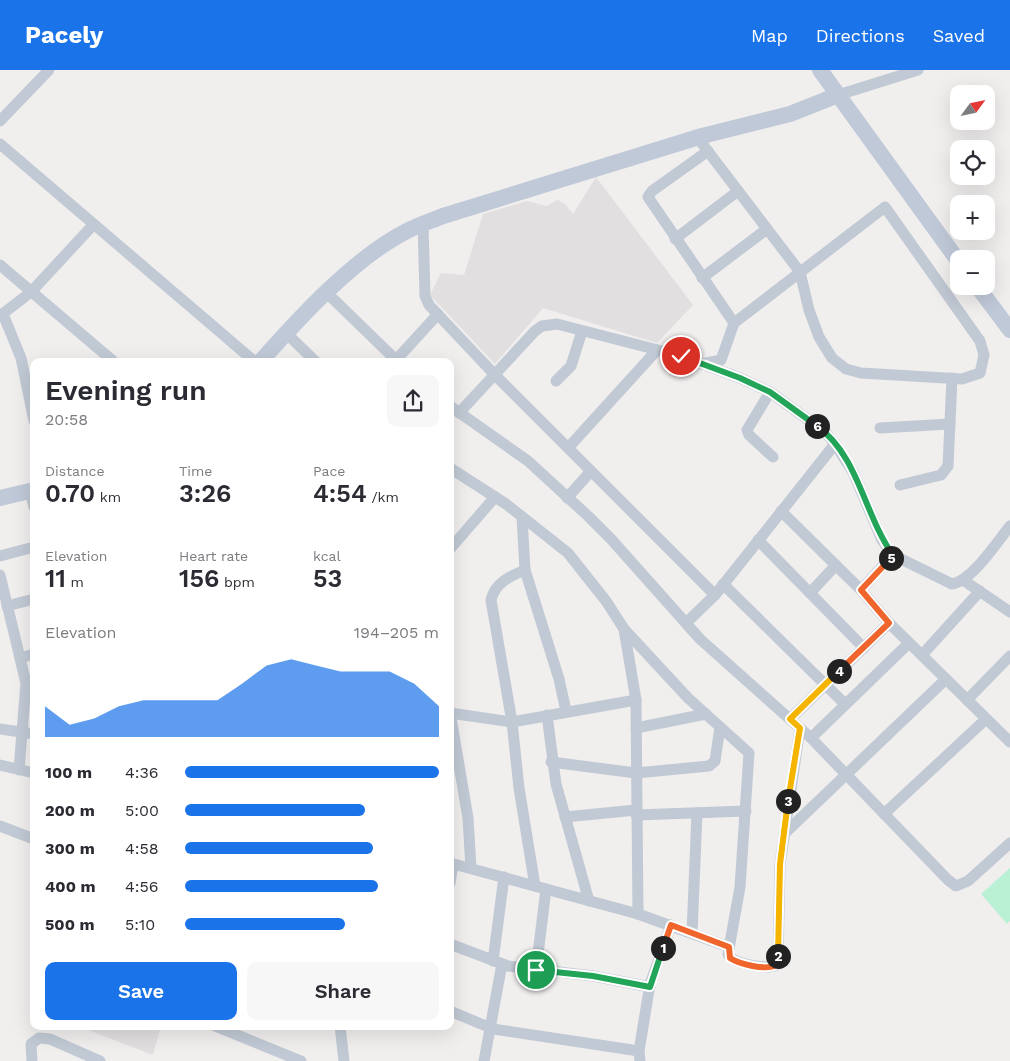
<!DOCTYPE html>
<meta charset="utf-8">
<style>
:root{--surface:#fff;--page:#f7f7f7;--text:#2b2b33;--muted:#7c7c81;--accent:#1a73e8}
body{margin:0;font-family:"Work Sans",sans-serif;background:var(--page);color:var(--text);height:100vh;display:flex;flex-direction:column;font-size:19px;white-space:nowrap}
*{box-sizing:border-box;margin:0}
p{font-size:16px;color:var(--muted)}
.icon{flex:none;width:28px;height:28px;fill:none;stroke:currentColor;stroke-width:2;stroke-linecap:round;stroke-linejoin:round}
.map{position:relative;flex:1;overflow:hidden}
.details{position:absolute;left:30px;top:288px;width:424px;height:672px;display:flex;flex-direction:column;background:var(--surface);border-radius:10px;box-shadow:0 5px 20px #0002}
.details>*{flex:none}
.needle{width:32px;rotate:57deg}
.buttons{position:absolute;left:950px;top:15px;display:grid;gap:10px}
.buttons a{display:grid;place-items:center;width:45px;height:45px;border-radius:10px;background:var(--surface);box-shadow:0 5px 20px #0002;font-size:25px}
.pin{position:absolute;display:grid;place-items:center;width:42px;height:42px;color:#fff;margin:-21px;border:2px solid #fff;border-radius:50%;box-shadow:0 1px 5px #0007}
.km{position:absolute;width:25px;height:25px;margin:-12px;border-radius:50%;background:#222;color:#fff;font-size:14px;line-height:25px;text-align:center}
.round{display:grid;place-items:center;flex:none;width:52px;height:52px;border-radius:10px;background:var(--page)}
.headline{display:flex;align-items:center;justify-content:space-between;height:85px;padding:0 15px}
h1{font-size:28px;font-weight:600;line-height:38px}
.figures{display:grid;grid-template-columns:repeat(3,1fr);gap:8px;height:85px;padding:5px 15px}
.figures div{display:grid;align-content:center}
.figures b{font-size:25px;font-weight:600}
.figures small{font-size:14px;font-weight:400}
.figures p{font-size:14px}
.chart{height:140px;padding:10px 15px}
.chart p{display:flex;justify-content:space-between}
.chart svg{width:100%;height:90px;margin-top:5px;fill:var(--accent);opacity:.7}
.button{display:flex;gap:10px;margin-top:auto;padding:10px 15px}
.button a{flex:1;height:58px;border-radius:10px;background:var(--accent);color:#fff;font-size:20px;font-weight:600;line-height:58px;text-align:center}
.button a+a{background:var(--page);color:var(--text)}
ul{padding:0 15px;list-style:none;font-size:16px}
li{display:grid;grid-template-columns:80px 60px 1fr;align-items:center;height:38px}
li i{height:12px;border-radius:6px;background:var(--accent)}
header{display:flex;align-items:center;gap:30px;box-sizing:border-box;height:70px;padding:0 25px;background:var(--accent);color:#fff}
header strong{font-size:24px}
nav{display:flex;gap:28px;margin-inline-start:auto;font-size:18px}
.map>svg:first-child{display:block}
.education{fill:#e2dfe0}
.green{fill:#baf1d5}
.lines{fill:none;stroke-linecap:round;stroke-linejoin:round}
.minor{stroke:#c1c9d4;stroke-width:11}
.secondary{stroke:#c0c9d8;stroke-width:16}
.split-1-casing{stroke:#fff;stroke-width:10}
.split-2-casing{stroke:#fff;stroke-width:10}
.split-3-casing{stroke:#fff;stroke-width:10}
.split-4-casing{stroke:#fff;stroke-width:10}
.split-5-casing{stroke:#fff;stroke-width:10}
.split-6-casing{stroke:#fff;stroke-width:10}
.split-7-casing{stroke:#fff;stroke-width:10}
.split-1{stroke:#22a559;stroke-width:6}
.split-2{stroke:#f0652b;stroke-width:6}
.split-3{stroke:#f5b400;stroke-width:6}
.split-4{stroke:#f5b400;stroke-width:6}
.split-5{stroke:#f0652b;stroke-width:6}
.split-6{stroke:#22a559;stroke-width:6}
.split-7{stroke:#22a559;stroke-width:6}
</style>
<header>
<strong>Pacely</strong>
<nav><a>Map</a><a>Directions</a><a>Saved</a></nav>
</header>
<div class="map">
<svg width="1010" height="991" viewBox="0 0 1010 991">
<rect width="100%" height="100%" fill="#f1eeee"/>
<g class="education">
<polygon points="596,107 693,235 657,273 543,238 495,294 430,225 441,203 464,205 483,144 527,131 546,136 558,130 565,134 573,144"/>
<polygon points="78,956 161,956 153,985"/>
</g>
<polygon class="green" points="1010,798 1010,851 1007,854 981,824"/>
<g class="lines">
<g class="minor">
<polyline points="838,25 918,0"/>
<polyline points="0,51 49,0"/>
<polyline points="697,67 800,202 809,240 819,267 832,288 846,299 861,303 962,309 980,303 984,285 980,271 885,137 734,253 721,290 702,294"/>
<polyline points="0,74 254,291"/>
<polyline points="708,81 652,121 648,127 734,253"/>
<polyline points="423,154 425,226 429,235 494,304 715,525"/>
<polyline points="675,169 738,121"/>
<polyline points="0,195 113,291"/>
<polyline points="702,208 767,159"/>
<polyline points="327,223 397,291"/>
<polyline points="3,244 21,288 34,351"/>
<polyline points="0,246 31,222 93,155"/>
<polyline points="286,263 315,291"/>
<polyline points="396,290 438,244"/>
<polyline points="556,311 571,296 582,261"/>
<path d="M770,322L825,362L835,374L853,402L882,470L893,485L952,514C972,511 997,472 1010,456"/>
<polyline points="450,336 528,391 588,446 611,469 700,569 811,668 948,810 956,816 968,811 1010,773"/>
<polyline points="459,343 535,261 542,256 557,254 681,286 740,308 770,322 747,360 749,365 773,387"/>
<polyline points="880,358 950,354"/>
<polyline points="568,378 657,280"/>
<path d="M450,398L506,434L568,483L606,531L624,559L688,628L749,683L740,817L728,884C732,894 768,900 776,895L778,889L780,794L800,658"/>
<polyline points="900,415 941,405 948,396 952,308"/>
<polyline points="30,421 34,437"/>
<polyline points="567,428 591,401"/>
<polyline points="781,441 861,520"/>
<polyline points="522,447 525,500 559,609 566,641"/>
<polyline points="758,470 864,578"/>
<polyline points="450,479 495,427"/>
<polyline points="893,485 861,520 889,553 1010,672"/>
<polyline points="0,486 34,477"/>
<path d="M525,500C510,506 495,513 491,530L512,652L519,718L535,816"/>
<polyline points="0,505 26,613 19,700"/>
<polyline points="963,510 1010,542"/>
<polyline points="723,514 845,634"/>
<polyline points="810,523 836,495"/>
<polyline points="7,536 34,529"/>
<polyline points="686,553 715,525 835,374"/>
<polyline points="624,559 636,630 638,844"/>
<polyline points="922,585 980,521"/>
<polyline points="20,588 34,584"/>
<polyline points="967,630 1010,586"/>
<polyline points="450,642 468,748 471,798"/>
<polyline points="450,643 512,652 636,630"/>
<polyline points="547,645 556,714 589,831"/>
<polyline points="790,649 889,553"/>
<polyline points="636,658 706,644"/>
<polyline points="0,659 34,664"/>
<polyline points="811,668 909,573"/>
<polyline points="551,692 636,703 709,696 715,691 720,657"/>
<polyline points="0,695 34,703"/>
<polyline points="884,744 986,649"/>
<polyline points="636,745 746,741"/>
<polyline points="565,747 636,740"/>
<polyline points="0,756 34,769"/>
<polyline points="784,764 946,609"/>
<polyline points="450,793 638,844 729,877"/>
<polyline points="450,813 453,794"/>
<polyline points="692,863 697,743"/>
<polyline points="450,874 508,896 593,906 650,917"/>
<polyline points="493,891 504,807"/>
<polyline points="536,900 546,819"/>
<polyline points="450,941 493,959 639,981"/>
<polyline points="215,956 301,991"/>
<polyline points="340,956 344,991"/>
<polyline points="32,991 31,974 39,968 50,969 100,991"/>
<polyline points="484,991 502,894"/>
<polyline points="640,991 639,981 650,914 671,855"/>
</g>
<g class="secondary">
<polyline points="820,0 959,192"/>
<polyline points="977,216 1010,260"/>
<path d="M261,291C299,248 355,187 407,161C418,155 431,151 443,146L702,66L790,44L838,25"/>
<polyline points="0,428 34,420"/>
</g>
</g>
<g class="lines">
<g class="split-1-casing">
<polyline id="split-1" points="536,900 593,906 650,917 663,878"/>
</g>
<g class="split-2-casing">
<path id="split-2" d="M663,878L671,855L729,877L730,888C739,894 766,901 776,895L778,886"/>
</g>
<g class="split-3-casing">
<polyline id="split-3" points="778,886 780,794 788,731"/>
</g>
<g class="split-4-casing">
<polyline id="split-4" points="788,731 800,658 790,649 839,601"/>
</g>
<g class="split-5-casing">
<polyline id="split-5" points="839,601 889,553 861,520 891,488"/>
</g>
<g class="split-6-casing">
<path id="split-6" d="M817,356C859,386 864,445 893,485L891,488"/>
</g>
<g class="split-7-casing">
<polyline id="split-7" points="681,286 740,308 770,322 817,356"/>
</g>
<use href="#split-1" class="split-1"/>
<use href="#split-2" class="split-2"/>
<use href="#split-3" class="split-3"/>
<use href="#split-4" class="split-4"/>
<use href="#split-5" class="split-5"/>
<use href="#split-6" class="split-6"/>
<use href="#split-7" class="split-7"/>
</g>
</svg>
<div class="buttons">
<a><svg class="needle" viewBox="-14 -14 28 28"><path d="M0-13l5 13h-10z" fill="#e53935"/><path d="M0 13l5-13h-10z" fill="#7c7c81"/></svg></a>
<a><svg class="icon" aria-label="locate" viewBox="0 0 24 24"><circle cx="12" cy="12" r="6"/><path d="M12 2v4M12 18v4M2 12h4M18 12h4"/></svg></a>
<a>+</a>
<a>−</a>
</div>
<div class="pin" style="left:536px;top:900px;background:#1e9e55"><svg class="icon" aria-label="arrive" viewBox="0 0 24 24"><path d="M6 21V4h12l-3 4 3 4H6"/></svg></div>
<div class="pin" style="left:681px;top:286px;background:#d93025"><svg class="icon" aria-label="check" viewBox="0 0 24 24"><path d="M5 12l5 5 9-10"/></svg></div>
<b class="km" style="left:663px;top:878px">1</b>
<b class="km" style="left:778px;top:886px">2</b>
<b class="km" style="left:788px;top:731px">3</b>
<b class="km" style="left:839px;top:601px">4</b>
<b class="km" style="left:891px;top:488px">5</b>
<b class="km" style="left:817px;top:356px">6</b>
<section class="details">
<div class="headline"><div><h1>Evening run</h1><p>20:58</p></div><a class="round"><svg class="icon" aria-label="share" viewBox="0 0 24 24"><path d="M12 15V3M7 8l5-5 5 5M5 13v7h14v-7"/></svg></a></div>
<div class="figures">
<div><p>Distance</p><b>0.70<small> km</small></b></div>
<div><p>Time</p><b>3:26</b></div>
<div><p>Pace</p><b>4:54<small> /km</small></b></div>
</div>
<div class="figures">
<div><p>Elevation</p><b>11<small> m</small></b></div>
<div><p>Heart rate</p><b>156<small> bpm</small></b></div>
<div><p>kcal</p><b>53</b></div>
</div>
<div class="chart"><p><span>Elevation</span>194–205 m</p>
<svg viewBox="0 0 160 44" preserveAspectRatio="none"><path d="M0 44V29L10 38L20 35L30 29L40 26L50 26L60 26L70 26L80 18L90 9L100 6L110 9L120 12L130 12L140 12L150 18L160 29V44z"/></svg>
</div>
<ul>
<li><b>100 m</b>4:36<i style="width:100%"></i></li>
<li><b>200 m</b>5:00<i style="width:71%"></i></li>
<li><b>300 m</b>4:58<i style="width:74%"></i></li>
<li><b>400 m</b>4:56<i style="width:76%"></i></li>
<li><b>500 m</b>5:10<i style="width:63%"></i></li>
</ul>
<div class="button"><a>Save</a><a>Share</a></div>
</section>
</div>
